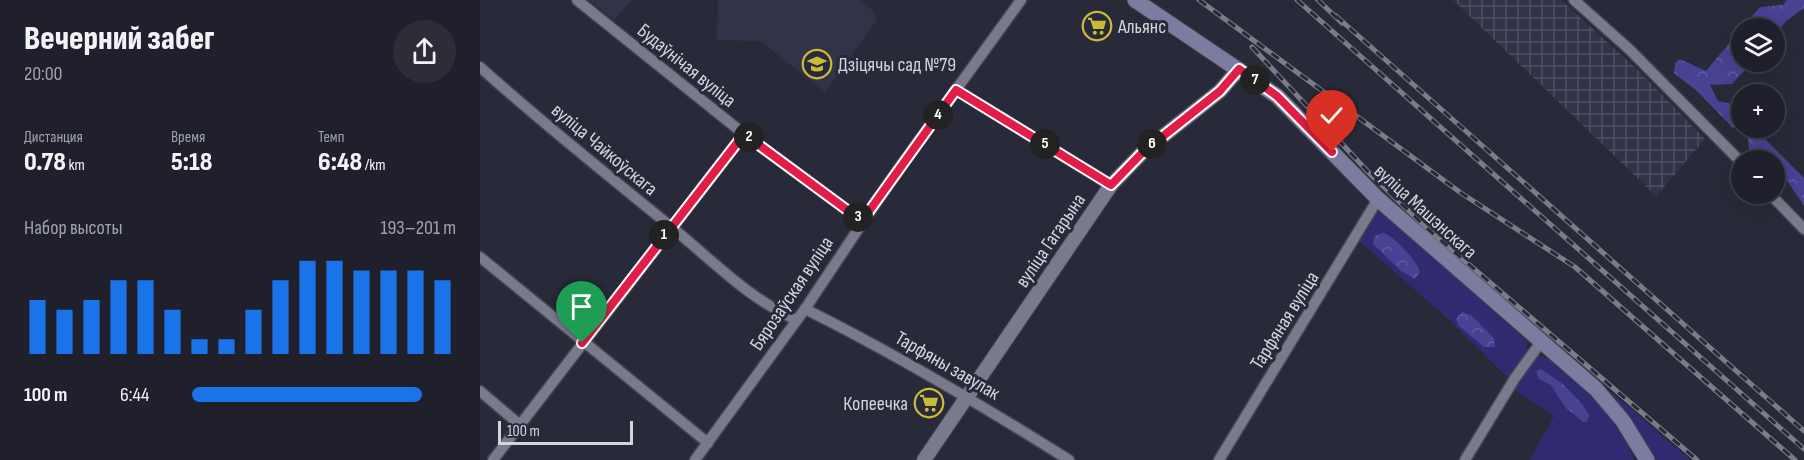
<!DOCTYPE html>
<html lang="ru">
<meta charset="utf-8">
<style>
:root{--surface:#1f202b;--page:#2c2d37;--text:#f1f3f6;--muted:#a1a3a9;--line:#3c3e47;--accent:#1a73e8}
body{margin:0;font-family:"Sofia Sans Condensed",sans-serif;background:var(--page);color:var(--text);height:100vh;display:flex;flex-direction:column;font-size:22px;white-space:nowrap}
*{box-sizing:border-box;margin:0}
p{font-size:20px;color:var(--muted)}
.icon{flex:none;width:33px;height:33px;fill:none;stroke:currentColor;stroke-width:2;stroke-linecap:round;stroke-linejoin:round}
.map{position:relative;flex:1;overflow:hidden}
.details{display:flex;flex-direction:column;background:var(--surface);width:480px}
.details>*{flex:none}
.controls{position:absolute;left:1251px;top:18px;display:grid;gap:12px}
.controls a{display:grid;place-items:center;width:54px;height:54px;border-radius:50%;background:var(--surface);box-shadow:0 6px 24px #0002,0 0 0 2px var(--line);font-size:30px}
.scale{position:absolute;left:18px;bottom:15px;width:135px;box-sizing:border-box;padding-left:6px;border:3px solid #d3d4de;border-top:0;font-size:16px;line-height:21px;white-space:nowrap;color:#d3d4de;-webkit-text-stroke:4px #292a39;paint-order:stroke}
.pin{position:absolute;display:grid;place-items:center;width:51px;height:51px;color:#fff;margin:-62px -26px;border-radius:50% 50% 50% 0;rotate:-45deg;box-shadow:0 0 6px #0007}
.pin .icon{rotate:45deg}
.km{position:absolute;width:30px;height:30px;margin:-15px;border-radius:50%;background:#222;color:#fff;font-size:16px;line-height:30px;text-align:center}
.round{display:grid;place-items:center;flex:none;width:63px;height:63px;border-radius:32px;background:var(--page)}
.overview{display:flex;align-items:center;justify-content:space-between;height:102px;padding:0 24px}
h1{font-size:33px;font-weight:800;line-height:45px}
.figures{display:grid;grid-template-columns:repeat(3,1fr);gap:9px;height:102px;padding:6px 24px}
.figures div{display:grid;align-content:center}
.figures b{font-size:26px;font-weight:800}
.figures small{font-size:16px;font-weight:400}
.figures p{font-size:16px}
.chart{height:168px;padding:12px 24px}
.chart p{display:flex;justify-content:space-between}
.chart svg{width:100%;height:108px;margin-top:6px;stroke:var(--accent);stroke-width:6}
ul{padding:0 24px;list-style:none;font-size:20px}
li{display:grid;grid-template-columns:96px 72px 1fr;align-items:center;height:45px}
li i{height:15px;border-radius:8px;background:var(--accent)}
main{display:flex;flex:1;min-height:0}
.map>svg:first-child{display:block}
.built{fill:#323348}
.industrial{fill:url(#industrial-grid)}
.green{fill:#302b70}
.forest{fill:url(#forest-crowns)}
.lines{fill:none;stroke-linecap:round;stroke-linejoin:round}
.minor-casing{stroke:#444551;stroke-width:13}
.tertiary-casing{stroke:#444551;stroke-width:16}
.secondary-casing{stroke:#444551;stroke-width:17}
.minor{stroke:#797a8c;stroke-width:10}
.tertiary{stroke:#797a8c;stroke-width:14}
.secondary{stroke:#7a7ca0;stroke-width:15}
.rail-casing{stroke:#7b7c89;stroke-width:5}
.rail{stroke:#292a39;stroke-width:3;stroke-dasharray:9;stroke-linecap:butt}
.route-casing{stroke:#fff;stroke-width:12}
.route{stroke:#e11d48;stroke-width:8}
.labels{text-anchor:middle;stroke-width:6;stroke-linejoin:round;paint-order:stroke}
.poi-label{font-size:20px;fill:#d3d4de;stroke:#292a39;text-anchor:start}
.street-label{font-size:20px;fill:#d3d4de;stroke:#292a39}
</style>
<main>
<section class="details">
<div class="overview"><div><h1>Вечерний забег</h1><p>20:00</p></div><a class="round"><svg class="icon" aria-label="share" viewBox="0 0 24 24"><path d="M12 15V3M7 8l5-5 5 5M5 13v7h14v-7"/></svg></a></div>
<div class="figures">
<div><p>Дистанция</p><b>0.78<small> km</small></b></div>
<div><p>Время</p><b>5:18</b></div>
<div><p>Темп</p><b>6:48<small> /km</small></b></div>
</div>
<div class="chart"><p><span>Набор высоты</span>193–201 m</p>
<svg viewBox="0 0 160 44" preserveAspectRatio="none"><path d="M5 44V22M15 44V26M25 44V22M35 44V14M45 44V14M55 44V26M65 44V38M75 44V38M85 44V26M95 44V14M105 44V6M115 44V6M125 44V10M135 44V10M145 44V10M155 44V14"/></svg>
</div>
<ul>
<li><b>100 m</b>6:44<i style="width:87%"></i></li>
</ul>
</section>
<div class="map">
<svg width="1324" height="460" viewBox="0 0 1324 460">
<defs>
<pattern id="industrial-grid" width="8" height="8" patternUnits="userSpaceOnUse" patternTransform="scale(1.5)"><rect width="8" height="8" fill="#323348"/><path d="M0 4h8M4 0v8" fill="none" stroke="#4f5062"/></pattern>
<pattern id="forest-crowns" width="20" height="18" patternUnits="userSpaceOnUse" patternTransform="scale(1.5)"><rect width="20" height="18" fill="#474393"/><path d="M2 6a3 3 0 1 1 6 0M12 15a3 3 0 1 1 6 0" fill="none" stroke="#615da2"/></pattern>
</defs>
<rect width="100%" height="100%" fill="#292a39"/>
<g class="built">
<polygon points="110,0 152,0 134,20"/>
<polygon points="238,0 379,0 392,10 397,20 345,92 280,41 237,40"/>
</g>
<polygon class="industrial" points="973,0 1081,0 1160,72 1225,139 1176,196"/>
<g class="green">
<polygon points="901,211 1046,340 1047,352 1029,379 964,315 879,241 893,216"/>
<path d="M1059,356C1095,364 1144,425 1154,460H1050L1074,416L1033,389Z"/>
<polygon points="1131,392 1210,460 1176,460"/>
</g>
<g class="forest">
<polygon points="1307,0 1324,0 1324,8 1306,21 1295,35 1294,28 1262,28 1280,7 1303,5"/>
<polygon points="1261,29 1262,62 1272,62 1252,84 1230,85 1238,101 1252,104 1261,116 1257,125 1253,128 1217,91 1194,73 1195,63 1200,59 1226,71"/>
<polygon points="1277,131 1324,178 1324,206 1303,174 1295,170 1294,160 1281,160 1269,148 1267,133"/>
<path d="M903,233C912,234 938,262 940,272L935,279L921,271L893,244L894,236Z"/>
<polygon points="982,312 991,315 1014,338 1015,347 1004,347 979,326 976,319"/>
<polygon points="1061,369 1084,385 1102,404 1109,415 1107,422 1103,422 1085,407 1071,385 1059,379 1056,371"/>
</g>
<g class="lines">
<g class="minor-casing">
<g id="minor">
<polyline points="97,0 264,134 382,221"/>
<polyline points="1094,0 1149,49 1262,163"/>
<path d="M0,67C61,122 125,173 189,225C230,258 266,297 316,320"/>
<polyline points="476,90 631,185"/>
<polyline points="1290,194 1324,229"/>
<polyline points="0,257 228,443"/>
<path d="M325,309C416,354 503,406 589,460"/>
<polyline points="0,391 40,425"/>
<polyline points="13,460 264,134"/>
<polyline points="215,460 325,309 415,174 541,0"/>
<polyline points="739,460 898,199"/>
<polyline points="985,460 1035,378 1061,342"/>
</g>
</g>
<g class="tertiary-casing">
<polyline id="tertiary" points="444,460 631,185 663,152 740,91 759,69"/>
</g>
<g class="secondary-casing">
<polyline id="secondary" points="655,0 797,96 898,199 1116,389 1143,421 1167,460"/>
</g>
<use href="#minor" class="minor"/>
<use href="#tertiary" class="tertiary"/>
<use href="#secondary" class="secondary"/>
<g class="rail-casing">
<g id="rail">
<polyline points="719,0 981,193 1095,267 1315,460"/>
<polyline points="817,0 1324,449"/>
<polyline points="838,0 862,23"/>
<polyline points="856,16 1324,431"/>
<polyline points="772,47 891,175 950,231 1217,460"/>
</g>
</g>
<use href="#rail" class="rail"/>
</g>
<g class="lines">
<g class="route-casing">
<polyline id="route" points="102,343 264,134 382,221 476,90 631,185 663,152 740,91 759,69 797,96 852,152"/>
</g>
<use href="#route" class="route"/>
</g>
<defs>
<g id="supermarket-ring" transform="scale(1.5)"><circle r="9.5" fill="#292a39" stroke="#cbba39" stroke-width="1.5"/><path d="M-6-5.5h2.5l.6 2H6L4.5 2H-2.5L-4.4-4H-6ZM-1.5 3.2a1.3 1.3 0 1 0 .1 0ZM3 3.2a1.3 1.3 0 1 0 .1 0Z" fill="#cbba39"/></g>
<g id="school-ring" transform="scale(1.5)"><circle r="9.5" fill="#292a39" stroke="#cbba39" stroke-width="1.5"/><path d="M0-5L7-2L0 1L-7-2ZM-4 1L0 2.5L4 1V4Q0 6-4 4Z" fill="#cbba39"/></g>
</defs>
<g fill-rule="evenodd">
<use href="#supermarket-ring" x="617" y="26"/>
<use href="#school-ring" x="337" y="64"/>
<use href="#supermarket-ring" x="449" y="403"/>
</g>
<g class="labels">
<g class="poi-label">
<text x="638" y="33">Альянс</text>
<text x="358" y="71">Дзіцячы сад №79</text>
<text x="428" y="410" text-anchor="end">Копеечка</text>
</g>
<g class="street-label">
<text transform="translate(207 65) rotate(39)" y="7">Будаўнічая вуліца</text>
<text transform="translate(125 149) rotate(40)" y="7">вуліца Чайкоўскага</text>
<text transform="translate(946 211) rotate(42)" y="7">вуліца Машэнскага</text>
<text transform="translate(570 240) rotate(-56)" y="7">вуліца Гагарына</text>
<text transform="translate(311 293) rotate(-56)" y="7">Бярозаўская вуліца</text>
<text transform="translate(804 320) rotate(-58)" y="7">Тарфяная вуліца</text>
<text transform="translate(468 365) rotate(30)" y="7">Тарфяны завулак</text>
</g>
</g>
</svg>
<div class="controls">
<a><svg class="icon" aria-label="layers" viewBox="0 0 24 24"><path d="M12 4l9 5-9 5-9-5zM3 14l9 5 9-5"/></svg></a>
<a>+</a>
<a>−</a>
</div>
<div class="scale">100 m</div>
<div class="pin" style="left:102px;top:343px;background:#1e9e55"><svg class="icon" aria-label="arrive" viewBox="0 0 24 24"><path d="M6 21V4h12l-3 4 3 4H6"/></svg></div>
<div class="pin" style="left:852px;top:152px;background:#d93025"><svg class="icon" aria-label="check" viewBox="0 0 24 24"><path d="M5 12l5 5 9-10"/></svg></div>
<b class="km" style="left:184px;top:235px">1</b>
<b class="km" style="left:269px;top:137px">2</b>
<b class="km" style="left:378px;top:217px">3</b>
<b class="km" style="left:458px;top:115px">4</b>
<b class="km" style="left:565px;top:144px">5</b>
<b class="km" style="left:672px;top:144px">6</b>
<b class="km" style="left:775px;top:80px">7</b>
</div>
</main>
